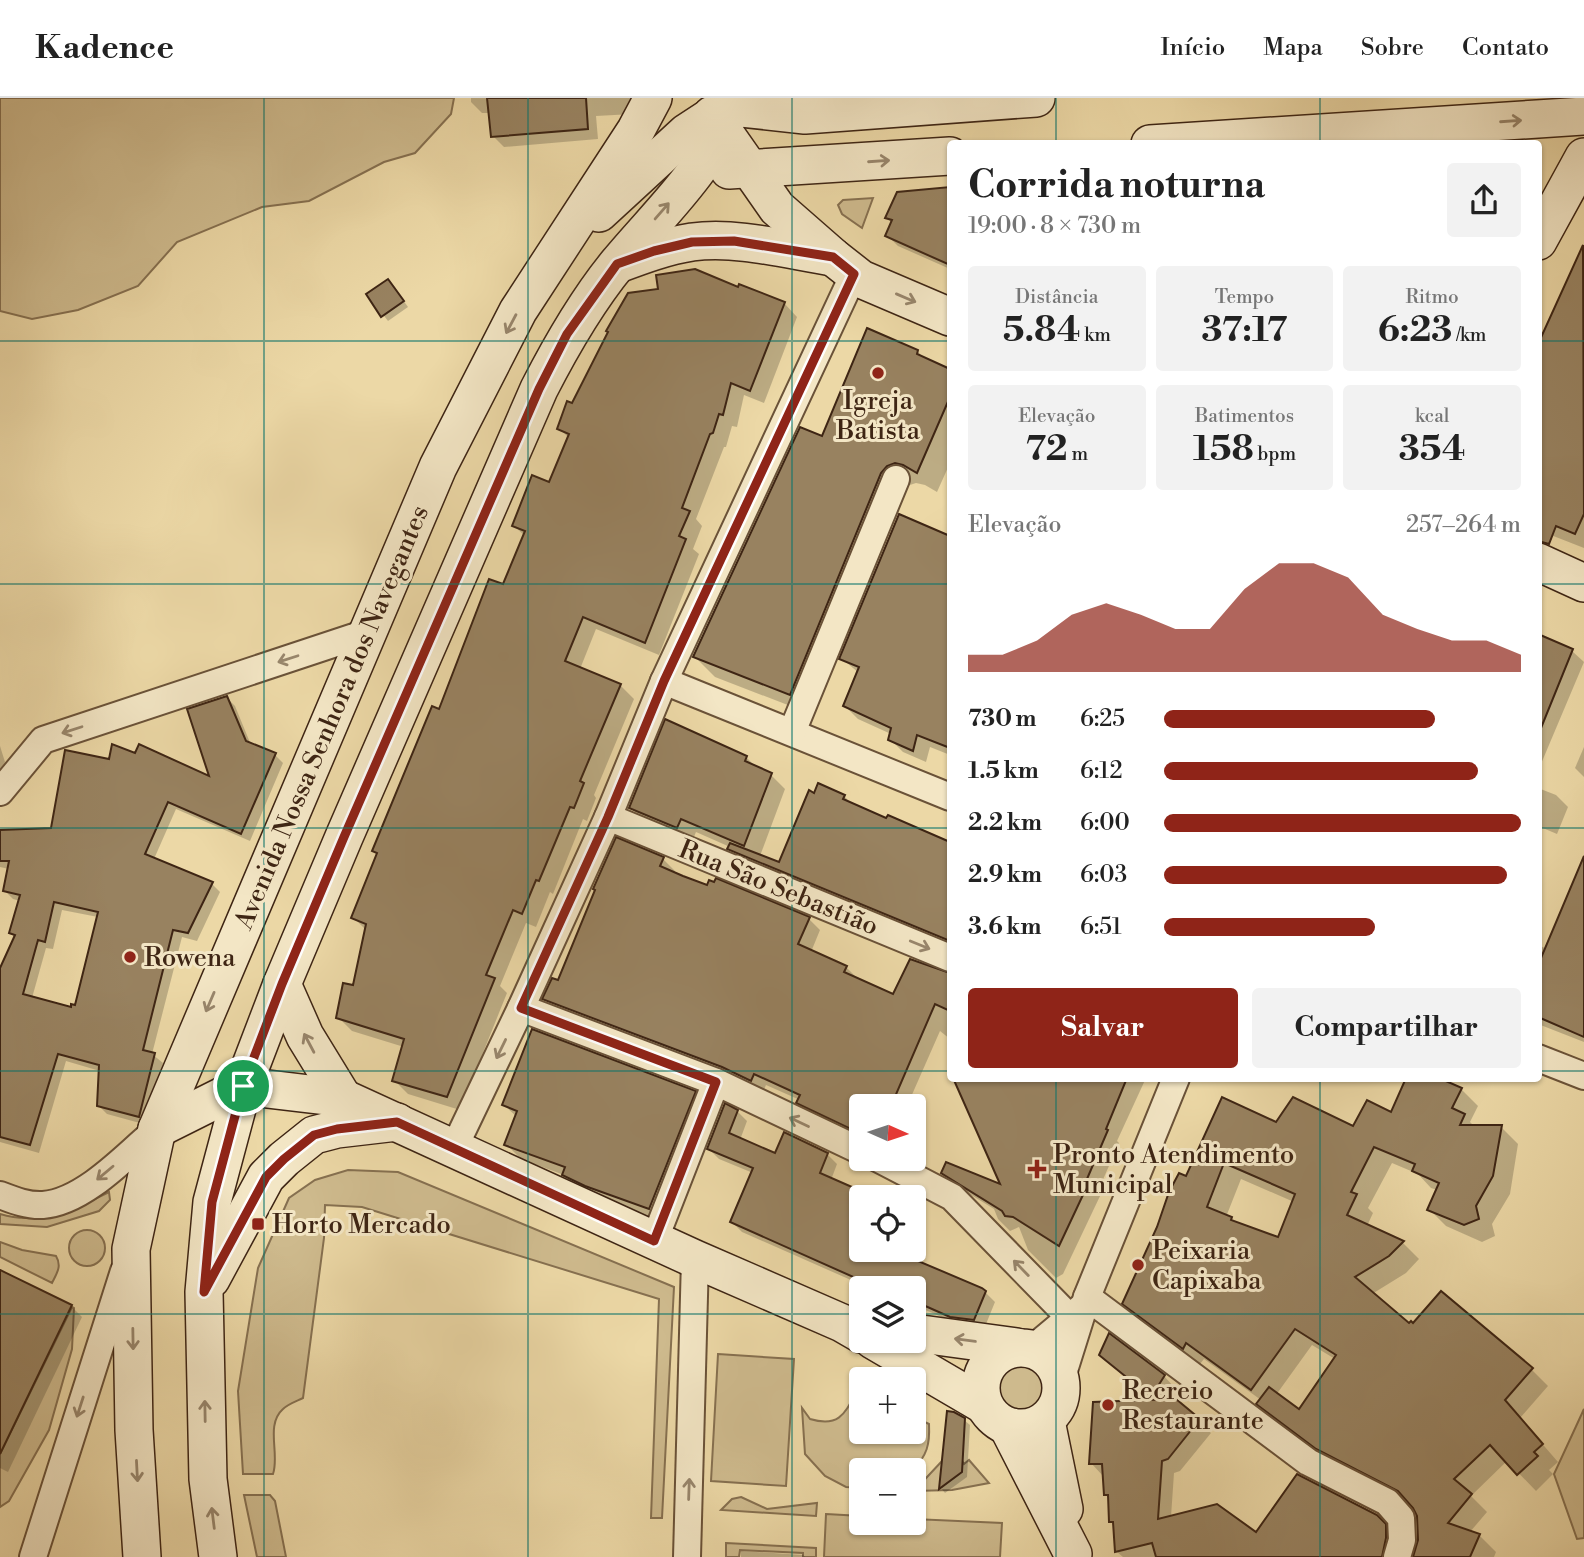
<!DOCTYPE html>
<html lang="pt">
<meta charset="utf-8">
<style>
:root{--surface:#fff;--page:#f2f2f2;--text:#222;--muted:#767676;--line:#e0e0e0;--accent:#8f2418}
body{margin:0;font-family:"Libre Bodoni",serif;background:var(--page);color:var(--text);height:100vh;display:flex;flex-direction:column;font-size:26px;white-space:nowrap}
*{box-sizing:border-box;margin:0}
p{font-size:23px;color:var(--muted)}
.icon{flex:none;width:38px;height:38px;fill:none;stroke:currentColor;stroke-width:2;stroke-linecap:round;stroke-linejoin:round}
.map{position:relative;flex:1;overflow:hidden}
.side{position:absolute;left:947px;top:42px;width:595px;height:942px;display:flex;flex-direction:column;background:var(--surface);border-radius:7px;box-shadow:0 2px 5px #0004}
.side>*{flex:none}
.needle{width:46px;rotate:93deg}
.fabs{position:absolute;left:849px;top:996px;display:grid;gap:14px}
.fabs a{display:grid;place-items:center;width:77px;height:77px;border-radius:7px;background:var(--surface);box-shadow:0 2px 5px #0004;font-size:35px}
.pin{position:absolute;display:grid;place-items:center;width:60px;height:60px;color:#fff;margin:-30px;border:4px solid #fff;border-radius:50%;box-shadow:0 2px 7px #0007}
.round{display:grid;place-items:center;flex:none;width:74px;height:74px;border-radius:7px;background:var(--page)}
.headline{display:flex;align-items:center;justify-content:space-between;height:119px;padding:0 21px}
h1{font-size:38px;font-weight:700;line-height:52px}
.metrics{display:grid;grid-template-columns:repeat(3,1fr);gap:10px;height:119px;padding:7px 21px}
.metrics div{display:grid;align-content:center;border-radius:7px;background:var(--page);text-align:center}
.metrics b{font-size:35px;font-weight:700}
.metrics small{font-size:19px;font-weight:400}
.metrics p{font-size:19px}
.chart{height:196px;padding:14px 21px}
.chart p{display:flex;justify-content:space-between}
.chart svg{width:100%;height:126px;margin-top:7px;fill:var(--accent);opacity:.7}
.primary-button{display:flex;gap:14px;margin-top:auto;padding:14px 21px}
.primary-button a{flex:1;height:80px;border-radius:7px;background:var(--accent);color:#fff;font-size:28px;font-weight:700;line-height:80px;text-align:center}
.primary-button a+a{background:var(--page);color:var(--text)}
ul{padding:0 21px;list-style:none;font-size:23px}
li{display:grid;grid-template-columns:112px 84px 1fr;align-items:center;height:52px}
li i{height:18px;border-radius:9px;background:var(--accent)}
header{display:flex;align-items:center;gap:42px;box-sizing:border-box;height:98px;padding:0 35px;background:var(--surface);border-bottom:2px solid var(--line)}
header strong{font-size:33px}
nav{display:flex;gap:38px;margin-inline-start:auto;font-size:24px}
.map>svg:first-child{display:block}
.green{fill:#ceba8d;stroke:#867050;stroke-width:2}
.shadow{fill:#0003;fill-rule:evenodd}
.building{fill:#988260;stroke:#3e2514;stroke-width:2;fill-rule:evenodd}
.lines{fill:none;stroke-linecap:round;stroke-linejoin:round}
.street-casing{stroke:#6a5238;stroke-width:30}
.secondary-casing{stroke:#3e2514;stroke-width:40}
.street{stroke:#f3e6c5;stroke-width:26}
.secondary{stroke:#f3e6c5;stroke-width:37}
.oneway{stroke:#98866c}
.route-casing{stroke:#fff;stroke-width:14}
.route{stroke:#8f2418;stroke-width:9}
.grid{fill:none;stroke:#0f766e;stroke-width:2;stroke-opacity:0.55}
.poi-dot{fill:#8f2418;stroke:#f3e6c5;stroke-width:2.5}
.labels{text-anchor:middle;stroke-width:6;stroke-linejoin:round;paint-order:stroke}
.poi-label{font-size:26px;fill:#3e2514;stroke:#f3e6c5;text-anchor:start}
.street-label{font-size:26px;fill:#3e2514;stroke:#f3e6c5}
</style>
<header>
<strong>Kadence</strong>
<nav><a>Início</a><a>Mapa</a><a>Sobre</a><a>Contato</a></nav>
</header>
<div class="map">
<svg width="1584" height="1459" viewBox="0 0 1584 1459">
<rect width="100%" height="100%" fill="#ecd8a6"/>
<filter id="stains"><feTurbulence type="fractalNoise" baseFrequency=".00286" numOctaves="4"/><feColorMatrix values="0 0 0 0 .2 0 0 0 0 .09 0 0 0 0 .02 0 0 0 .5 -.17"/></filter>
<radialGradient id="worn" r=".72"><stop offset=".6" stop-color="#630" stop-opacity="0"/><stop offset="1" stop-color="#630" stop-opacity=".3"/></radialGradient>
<g class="green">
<polygon points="0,0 454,0 451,16 415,55 384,64 309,103 262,109 177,144 138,188 78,212 32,221 0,213"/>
<polygon points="873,100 862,130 842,116 838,107 843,102"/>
<path d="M348,1072L398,1074L674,1189L662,1420H651L659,1201L362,1109L325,1107L324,1140L303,1300C297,1303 288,1306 283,1311C265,1327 280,1356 273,1376H243L238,1293L258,1170L289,1100L315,1082Z"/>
<path d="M109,1094L110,1102L99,1113L47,1129L0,1126V1116C39,1128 75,1111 109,1094Z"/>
<circle cx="87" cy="1150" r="18"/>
<path d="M0,1144L22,1152L56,1158C62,1168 57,1175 52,1185L0,1159Z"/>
<polygon points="72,1209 74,1210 72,1251 49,1332 9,1403 0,1409 0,1356"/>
<polygon points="718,1256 794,1261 786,1388 711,1383"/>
<circle cx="1020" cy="1290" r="25"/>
<path d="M858,1291L861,1292V1334H914V1319L929,1326C930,1347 927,1357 913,1372H861V1390L846,1389L825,1378L805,1356L802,1310L810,1321C840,1330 845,1315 858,1291Z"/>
<polygon points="1584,1311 1584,1440 1577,1441 1554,1376"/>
<polygon points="961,1361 964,1366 969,1362 989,1385 952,1392 914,1393 942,1363"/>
<polygon points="244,1397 270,1397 275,1403 286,1459 257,1459"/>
<polygon points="741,1399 767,1411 817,1405 816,1418 721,1412 732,1401"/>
<polygon points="826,1416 861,1418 861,1424 914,1424 914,1421 1002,1425 1000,1459 824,1459"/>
<polygon points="726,1445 816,1450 816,1459 803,1459 803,1455 740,1452 739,1459 726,1459"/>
</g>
<g class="shadow">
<polygon points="471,0 632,0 633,16 596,18 598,41 504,49 493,38 490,15 482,15 471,4"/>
<polygon points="950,91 950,171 898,148 887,137 892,125 887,120 899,95"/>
<polygon points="1584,150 1584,450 1538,432 1565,195"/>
<polygon points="393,188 408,209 388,223 368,197"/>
<polygon points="739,192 784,205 797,219 764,305 744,297 737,329 732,328 726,349 724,349 696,421 702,428 693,451 699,456 659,557 596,531 580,571 620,587 634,601 594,697 596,700 587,723 583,721 553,796 550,794 536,829 526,825 500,888 507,895 460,1012 408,996 394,982 404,949 352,933 338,919 355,889 366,832 353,819 378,757 374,753 440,613 504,489 525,438 514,428 550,386 569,340 559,330 573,308"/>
<polygon points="917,253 927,263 950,273 950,365 937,394 925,387 916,385 907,388 901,396 811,616 715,579 695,559 823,341"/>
<polygon points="900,418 950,440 950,657 930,649 926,664 903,654 890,641 891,636 858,621 845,608 859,575 841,560"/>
<polygon points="1538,526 1542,530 1538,538 1572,553 1584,564 1538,673"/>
<path d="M227,600L235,608L251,647L275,657L283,665L250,743L176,711L154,761L212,786L220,794L197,843L182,839L152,956L163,965L147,1027L107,1016L98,1007L100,973L66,963L39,1055L0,1044V874L16,840L11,835L20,803L13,801L5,793L9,771L0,769V734L52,732L212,682ZM62,812L98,819L76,909L72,911L32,900L46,850L53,851Z"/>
<polygon points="0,648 5,664 0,672"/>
<polygon points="1584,649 1584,679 1575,670"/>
<polygon points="746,659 758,671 771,677 785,691 760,758 780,766 844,698 853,707 887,722 889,719 950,745 950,849 741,763 730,749 696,734 692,744 645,724 631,710"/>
<polygon points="1538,690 1556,697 1568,709 1557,736 1538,728"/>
<polygon points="663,761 675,773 674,775 683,779 809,821 820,832 811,854 846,869 858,881 894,899 944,876 950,877 950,941 940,933 907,1008 861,1008 861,1040 810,1016 799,1004 800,1002 766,987 763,994 556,913 544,901"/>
<polygon points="1584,762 1584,944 1538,926 1538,847 1547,851"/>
<polygon points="955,980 1146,980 1117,1043 1119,1045 1098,1093 1101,1096 1063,1176 1056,1180 1028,1152 1019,1129 1010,1133 998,1121 994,1111 955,1087 943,1075 1003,1090"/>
<path d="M1408,980H1421L1461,991L1478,1008L1470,1024L1474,1028L1501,1029L1518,1046L1510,1096L1492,1126L1495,1138L1482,1144L1446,1128L1429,1111L1437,1092L1431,1090L1418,1076L1392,1065L1368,1110L1373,1115L1367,1128L1402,1144L1419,1161L1406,1175L1372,1196L1409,1227L1531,1271L1548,1288L1520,1320L1558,1364L1549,1372L1553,1376L1536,1393L1507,1363L1471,1398L1487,1414L1470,1434L1479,1437L1496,1454L1494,1459H1415L1419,1442L1418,1419L1414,1408L1335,1367L1276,1323L1259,1306L1261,1302L1204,1261L1200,1266L1142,1222L1124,1205L1187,1080L1277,1026L1354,1030L1392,1016ZM1241,1081L1294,1104L1279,1141L1235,1125L1226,1119ZM1312,1247L1335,1261L1300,1313L1276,1297Z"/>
<polygon points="695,995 709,1009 664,1125 578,1091 564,1077 521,1061 506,1046 517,1019 504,1007"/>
<polygon points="737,1013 747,1023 740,1042 775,1057 827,1056 837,1066 831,1082 869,1099 861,1099 861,1152 913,1152 909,1161 985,1194 995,1204 984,1231 962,1228 914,1207 914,1190 869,1190 742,1134 732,1124 753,1075 719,1061 709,1051"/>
<polygon points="914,1119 923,1128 914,1150"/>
<polygon points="0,1174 71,1208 82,1219 8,1374 0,1370"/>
<polygon points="1110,1238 1164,1278 1175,1290 1167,1303 1175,1302 1211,1335 1180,1373 1174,1375 1171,1419 1250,1435 1156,1459 1123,1459 1117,1454 1115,1427 1111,1423 1110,1401 1105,1396 1103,1378 1091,1365 1155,1303 1113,1268"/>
<polygon points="948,1315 964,1322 970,1327 967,1379 945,1395 941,1390"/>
<polygon points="1376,1418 1394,1436 1402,1459 1261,1459"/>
<polygon points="741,1453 803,1457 805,1459 741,1459"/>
</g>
<g class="building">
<polygon points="487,0 586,0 588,31 491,39"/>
<polygon points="950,89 950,167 885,138 892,122 885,120 897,94"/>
<polygon points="1583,147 1584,416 1575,436 1556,428 1549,446 1538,443 1538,246"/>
<polygon points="695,171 738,189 739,186 785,204 750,293 731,285 723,317 719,316 713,335 710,336 682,410 690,413 679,438 686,441 645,545 583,519 565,563 621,586 580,683 584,685 574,710 570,709 539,783 536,782 522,816 513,812 486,877 495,880 447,999 392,983 404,941 336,920 343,885 353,887 366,826 351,820 377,755 372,753 432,608 439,611 489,481 503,486 525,433 512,428 532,377 549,384 569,336 557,331 567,303 572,305 608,234 606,233 628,195 658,191 656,177"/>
<polygon points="388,181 404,203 381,219 366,196"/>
<polygon points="867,230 918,252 917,256 950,271 950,299 917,375 903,367 895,365 887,368 881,375 790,597 693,559 800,329 822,338"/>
<polygon points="899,416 950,438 950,650 917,637 913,653 888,642 891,630 843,608 859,569 839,561"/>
<polygon points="1538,536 1573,551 1539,635 1538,635"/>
<path d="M227,598L246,643L276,655L241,736L168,704L145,756L213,784L188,835L173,832L143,952L155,955L139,1019L97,1008L99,967L58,956L30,1047L0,1039V870L15,837L9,835L20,797L3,793L9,763H0V732L51,730L65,652L109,661L112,646L135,655L139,646L209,678L187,611ZM54,804L98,814L75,907L71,906V909L23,896L38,842L45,844Z"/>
<polygon points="665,621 747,658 745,663 772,675 744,748 681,721 677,730 629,710"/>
<polygon points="818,685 845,697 843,701 886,720 888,717 950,744 950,843 727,751 730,745 779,764 809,692 814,695"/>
<polygon points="616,739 664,759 660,768 683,778 707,787 709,782 714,784 716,780 810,819 798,846 847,868 844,874 893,896 910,861 950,875 950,913 935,906 891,1008 861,1008 861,1019 855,1033 796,1005 800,997 754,976 751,983 722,969 542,901 552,880 558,882 595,792 593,791"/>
<polygon points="1584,758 1584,939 1538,919 1538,867"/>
<polygon points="532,931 696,993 649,1111 585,1088 562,1077 565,1069 504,1047 517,1013 502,1007"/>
<polygon points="953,980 1127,980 1106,1031 1108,1032 1087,1081 1090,1082 1059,1148 1013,1119 1005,1118 1002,1113 941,1075 946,1064 1000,1086"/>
<path d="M1406,980H1439L1462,990L1452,1010L1465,1016L1460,1027H1502L1493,1078L1476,1108L1479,1121L1464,1127L1427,1112L1439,1085L1412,1073L1415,1066L1374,1049L1351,1094L1357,1096L1347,1117L1404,1143L1389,1158L1355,1179L1409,1225L1411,1223L1413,1225L1441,1193L1533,1270L1505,1302L1543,1346L1534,1354L1538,1358L1517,1377L1490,1347L1454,1381L1472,1396L1448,1425L1480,1436L1470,1459H1413L1418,1442L1417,1418L1413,1410L1398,1393L1316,1351L1256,1306L1269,1289L1299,1311L1336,1257L1295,1231L1251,1292L1186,1245L1183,1251L1122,1206L1157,1129L1169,1094L1179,1075L1186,1078L1222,999L1276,1024L1293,999L1353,1028L1367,1002L1391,1014ZM1224,1065L1295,1096L1278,1139L1231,1122L1232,1119L1207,1109Z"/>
<polygon points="725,1005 738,1012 729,1035 775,1055 784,1034 828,1055 820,1075 861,1093 861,1152 892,1152 982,1190 986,1193 974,1222 950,1219 914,1203 914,1190 878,1190 730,1124 753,1070 707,1051"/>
<polygon points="0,1172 72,1207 0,1356"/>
<polygon points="1109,1235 1165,1277 1151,1299 1099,1257"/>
<polygon points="1176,1301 1200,1321 1168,1361 1162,1363 1158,1421 1217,1406 1256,1434 1297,1376 1377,1417 1386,1426 1386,1440 1382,1459 1156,1459 1152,1445 1115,1454 1113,1424 1109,1424 1108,1397 1104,1397 1102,1366 1089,1366 1093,1304"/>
<polygon points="947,1313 954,1314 965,1320 962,1374 939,1391"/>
</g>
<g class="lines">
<g class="street-casing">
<g id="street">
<polyline points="664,583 950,699"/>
<polyline points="792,634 896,381"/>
<polyline points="0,694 43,642 366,535"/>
<polyline points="608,719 950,860"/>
<polyline points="521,910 716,984 861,1053"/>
<polyline points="1538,960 1584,978"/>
<polyline points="454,1050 521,910 608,719 664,583 854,176"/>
<polyline points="877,1060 952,1099 1077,1227"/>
<path d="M0,1097C13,1102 28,1108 43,1107C84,1104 127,1057 157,1031"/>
<polyline points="654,1143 716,984"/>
<polyline points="1087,1199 1308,1364 1387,1404 1401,1420 1402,1442 1397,1459"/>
<polyline points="1032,1251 1081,1210"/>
<polyline points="1061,1282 1087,1199 1176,980"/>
<polyline points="33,1459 124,1173"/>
<polyline points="687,1459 695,1161"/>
</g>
</g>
<g class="secondary-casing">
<g id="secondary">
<polyline points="712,17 777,110 833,159 861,181 950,219"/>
<polyline points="1150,46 1584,18"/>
<polyline points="729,72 950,58"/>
<polyline points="599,115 686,35 712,18 732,9 805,17 1036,0"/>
<polyline points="1538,143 1584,59"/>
<path d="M618,166C642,157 666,148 692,144C738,138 787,152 833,159"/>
<polyline points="1538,464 1584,485"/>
<polyline points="282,886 305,938 343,1000"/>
<polyline points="243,988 343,1000 695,1161 842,1225 861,1236"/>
<polyline points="157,1031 243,988"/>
<polyline points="211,1181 266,1079 284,1061 314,1037 337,1031 397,1024"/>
<polyline points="914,1235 1017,1249"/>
<polyline points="873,1242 984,1307"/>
<circle cx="1021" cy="1290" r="40"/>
<polyline points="1046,1323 1064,1411"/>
<polyline points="1008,1329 1073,1456"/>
<polyline points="142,1459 134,1332 131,1151 157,1031 438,369 518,213 636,32 653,0"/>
<path d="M218,1459L208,1381L204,1194L212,1104L243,988L282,886L344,739L539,291C562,246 586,204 618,165C661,113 715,66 734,0"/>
</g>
</g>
<use href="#street" class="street"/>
<use href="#secondary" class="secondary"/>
</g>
<defs><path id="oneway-shaft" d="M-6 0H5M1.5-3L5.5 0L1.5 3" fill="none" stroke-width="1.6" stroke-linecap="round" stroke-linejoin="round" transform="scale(1.75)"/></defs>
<g class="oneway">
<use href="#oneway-shaft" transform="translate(1511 23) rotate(-4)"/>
<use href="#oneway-shaft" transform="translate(879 63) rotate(-4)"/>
<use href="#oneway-shaft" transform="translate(662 113) rotate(-49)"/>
<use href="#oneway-shaft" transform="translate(906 200) rotate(23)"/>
<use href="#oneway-shaft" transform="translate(511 226) rotate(118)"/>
<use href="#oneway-shaft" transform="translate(288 561) rotate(162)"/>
<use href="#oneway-shaft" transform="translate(72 632) rotate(162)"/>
<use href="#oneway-shaft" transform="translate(920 847) rotate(22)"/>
<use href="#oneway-shaft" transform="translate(210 904) rotate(113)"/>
<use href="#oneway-shaft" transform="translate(309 945) rotate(-118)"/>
<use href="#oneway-shaft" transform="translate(501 951) rotate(116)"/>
<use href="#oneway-shaft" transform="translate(799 1024) rotate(-155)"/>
<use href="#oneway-shaft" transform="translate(105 1075) rotate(140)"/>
<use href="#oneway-shaft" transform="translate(1021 1170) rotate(-134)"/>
<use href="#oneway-shaft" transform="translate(133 1241) rotate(89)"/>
<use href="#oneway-shaft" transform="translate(965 1242) rotate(-172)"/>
<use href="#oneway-shaft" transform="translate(80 1309) rotate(108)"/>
<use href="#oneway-shaft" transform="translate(205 1313) rotate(-91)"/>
<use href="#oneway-shaft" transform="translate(137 1373) rotate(87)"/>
<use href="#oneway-shaft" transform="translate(689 1391) rotate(-88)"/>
<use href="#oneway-shaft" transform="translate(213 1420) rotate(-97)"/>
</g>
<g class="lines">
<g class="route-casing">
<polygon id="route" points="734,143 833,159 854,176 664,583 608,719 521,910 716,984 654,1143 397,1024 337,1031 314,1037 284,1061 266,1079 204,1194 212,1104 243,988 282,886 344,739 539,291 567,236 617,166 654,153 692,144"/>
</g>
<use href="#route" class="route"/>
</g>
<path class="grid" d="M264,0V1459M528,0V1459M792,0V1459M1056,0V46M1320,0V46M0,243H950M1538,243H1584M0,486H950M1538,486H1584M0,730H950M1538,730H1584M0,973H950M1538,973H1584M1056,980V1459M1320,980V1459M0,1216H861M914,1216H1584"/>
<g class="poi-dot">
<circle cx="878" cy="275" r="7"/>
<circle cx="130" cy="859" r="7"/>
<path d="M1033.5 1060.5h7v7h7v7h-7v7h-7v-7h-7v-7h7z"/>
<rect x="251" y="1119" width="14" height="14" rx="3.5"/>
<circle cx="1138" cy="1167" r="7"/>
<circle cx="1108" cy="1307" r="7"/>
</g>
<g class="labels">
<g class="poi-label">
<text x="878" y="311" text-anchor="middle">Igreja<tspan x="878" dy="30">Batista</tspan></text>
<text x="144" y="868">Rowena</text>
<text x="1053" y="1065">Pronto Atendimento<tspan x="1053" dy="30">Municipal</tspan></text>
<text x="272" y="1135">Horto Mercado</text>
<text x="1152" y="1161">Peixaria<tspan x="1152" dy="30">Capixaba</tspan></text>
<text x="1122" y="1301">Recreio<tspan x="1122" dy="30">Restaurante</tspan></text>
</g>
<g class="street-label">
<text transform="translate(331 619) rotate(-67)" y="9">Avenida Nossa Senhora dos Navegantes</text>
<text transform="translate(779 789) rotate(22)" y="9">Rua São Sebastião</text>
</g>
</g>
<rect width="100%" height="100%" filter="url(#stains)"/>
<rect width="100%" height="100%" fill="url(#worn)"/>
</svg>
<div class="fabs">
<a><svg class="needle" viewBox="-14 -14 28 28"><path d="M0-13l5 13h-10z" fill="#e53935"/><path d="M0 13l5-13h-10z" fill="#767676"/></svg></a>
<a><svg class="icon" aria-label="locate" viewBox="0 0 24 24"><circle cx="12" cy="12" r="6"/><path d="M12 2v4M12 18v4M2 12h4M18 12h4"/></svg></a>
<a><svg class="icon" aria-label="layers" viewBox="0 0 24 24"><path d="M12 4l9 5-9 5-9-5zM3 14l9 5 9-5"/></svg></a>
<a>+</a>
<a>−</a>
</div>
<div class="pin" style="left:243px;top:988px;background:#1e9e55"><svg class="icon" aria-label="arrive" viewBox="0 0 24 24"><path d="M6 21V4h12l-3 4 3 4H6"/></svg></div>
<section class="side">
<div class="headline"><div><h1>Corrida noturna</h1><p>19:00 · 8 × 730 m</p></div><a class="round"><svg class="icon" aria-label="share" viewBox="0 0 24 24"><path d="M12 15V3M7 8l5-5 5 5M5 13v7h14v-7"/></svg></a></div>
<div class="metrics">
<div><p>Distância</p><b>5.84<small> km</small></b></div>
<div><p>Tempo</p><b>37:17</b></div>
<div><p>Ritmo</p><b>6:23<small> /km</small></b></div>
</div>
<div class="metrics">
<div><p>Elevação</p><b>72<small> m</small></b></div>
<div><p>Batimentos</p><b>158<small> bpm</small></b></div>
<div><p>kcal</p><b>354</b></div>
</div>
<div class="chart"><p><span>Elevação</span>257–264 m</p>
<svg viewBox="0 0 160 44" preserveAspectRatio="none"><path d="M0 44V38L10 38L20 33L30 24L40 20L50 24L60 29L70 29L80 15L90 6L100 6L110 11L120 24L130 29L140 33L150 33L160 38V44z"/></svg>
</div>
<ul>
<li><b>730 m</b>6:25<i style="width:76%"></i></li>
<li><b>1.5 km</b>6:12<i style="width:88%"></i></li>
<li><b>2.2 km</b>6:00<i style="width:100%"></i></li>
<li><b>2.9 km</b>6:03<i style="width:96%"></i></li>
<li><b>3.6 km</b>6:51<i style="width:59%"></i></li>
</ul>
<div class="primary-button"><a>Salvar</a><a>Compartilhar</a></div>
</section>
</div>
